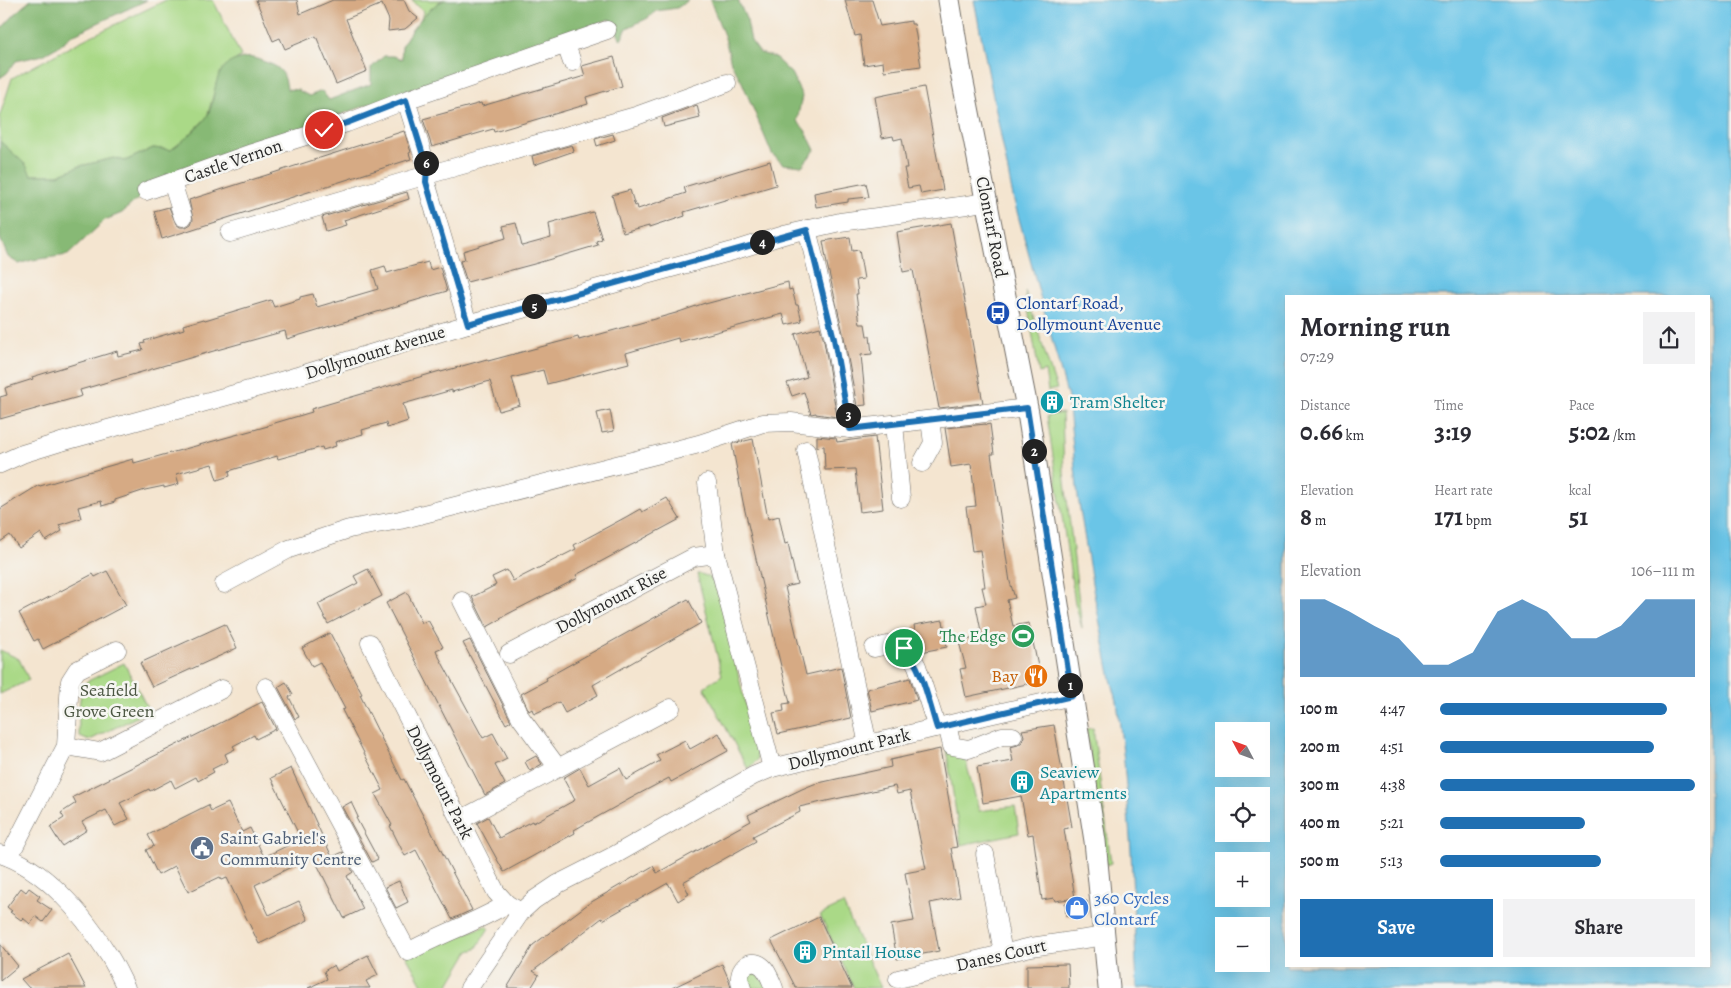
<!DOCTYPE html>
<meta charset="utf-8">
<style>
:root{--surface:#fff;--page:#f2f2f3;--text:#2b2b33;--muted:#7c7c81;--accent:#1f6fb2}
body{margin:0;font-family:Alegreya,serif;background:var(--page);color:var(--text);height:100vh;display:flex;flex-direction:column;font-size:19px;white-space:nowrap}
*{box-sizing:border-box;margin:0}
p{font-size:16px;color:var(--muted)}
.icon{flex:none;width:28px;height:28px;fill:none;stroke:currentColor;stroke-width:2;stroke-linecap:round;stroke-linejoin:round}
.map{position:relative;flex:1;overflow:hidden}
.panel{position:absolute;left:1285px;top:295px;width:425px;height:672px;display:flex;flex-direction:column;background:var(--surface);border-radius:0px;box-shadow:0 5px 20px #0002}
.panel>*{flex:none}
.needle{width:32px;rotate:311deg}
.controls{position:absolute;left:1215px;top:722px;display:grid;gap:10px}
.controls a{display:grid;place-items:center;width:55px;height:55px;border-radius:0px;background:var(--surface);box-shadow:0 5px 20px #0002;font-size:25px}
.pin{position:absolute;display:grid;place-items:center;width:42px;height:42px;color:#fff;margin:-21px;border:2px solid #fff;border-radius:50%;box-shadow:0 1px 5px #0007}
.km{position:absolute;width:25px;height:25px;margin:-12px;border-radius:50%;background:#222;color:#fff;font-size:14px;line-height:25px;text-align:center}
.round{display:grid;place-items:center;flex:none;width:52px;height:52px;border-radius:0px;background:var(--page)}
.summary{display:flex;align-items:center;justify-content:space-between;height:85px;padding:0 15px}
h1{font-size:28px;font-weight:600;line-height:38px}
.stats{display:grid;grid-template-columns:repeat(3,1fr);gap:8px;height:85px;padding:5px 15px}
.stats div{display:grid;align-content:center}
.stats b{font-size:25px;font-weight:600}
.stats small{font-size:14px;font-weight:400}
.stats p{font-size:14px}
.chart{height:140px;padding:10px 15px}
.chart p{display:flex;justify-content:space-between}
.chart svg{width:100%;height:90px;margin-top:5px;fill:var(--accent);opacity:.7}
.primary-button{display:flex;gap:10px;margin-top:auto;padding:10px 15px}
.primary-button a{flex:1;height:58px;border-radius:0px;background:var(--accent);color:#fff;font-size:20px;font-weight:600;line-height:58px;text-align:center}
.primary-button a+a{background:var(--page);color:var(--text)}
ul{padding:0 15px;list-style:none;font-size:16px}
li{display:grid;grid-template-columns:80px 60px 1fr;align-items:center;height:38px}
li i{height:12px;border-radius:6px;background:var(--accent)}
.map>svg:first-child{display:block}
.green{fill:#aad987;stroke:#6a8259}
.forest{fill:#87b974;stroke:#597250}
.water{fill:#6ac5e7;stroke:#4a7889;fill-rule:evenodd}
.building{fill:#d6aa84}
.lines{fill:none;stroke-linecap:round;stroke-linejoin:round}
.minor-casing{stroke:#716c65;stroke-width:19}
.major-casing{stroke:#716c65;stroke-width:23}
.minor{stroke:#fff;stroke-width:18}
.major{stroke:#fff;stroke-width:21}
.route-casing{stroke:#fff;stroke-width:10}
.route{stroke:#1f6fb2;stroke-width:6}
.labels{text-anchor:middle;stroke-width:5;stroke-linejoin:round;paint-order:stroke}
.street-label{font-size:18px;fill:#2b2b2b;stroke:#f6f6f2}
.transit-label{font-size:18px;fill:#164399;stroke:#f6f6f2;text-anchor:start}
.culture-label{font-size:18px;fill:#0d838f;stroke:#f6f6f2;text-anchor:start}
.leisure-label{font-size:18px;fill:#27864d;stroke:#f6f6f2;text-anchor:end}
.food-label{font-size:18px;fill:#c56008;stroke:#f6f6f2;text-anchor:end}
.park-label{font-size:18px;fill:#4b5642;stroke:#f6f6f2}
.service-label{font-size:18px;fill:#4e5e75;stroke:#f6f6f2;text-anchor:start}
.shop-label{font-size:18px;fill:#366cbe;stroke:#f6f6f2;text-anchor:start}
</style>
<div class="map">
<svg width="1731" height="988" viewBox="0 0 1731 988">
<rect width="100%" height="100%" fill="#f6f6f2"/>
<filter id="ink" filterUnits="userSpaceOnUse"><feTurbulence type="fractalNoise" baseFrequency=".02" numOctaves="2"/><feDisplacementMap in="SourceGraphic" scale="10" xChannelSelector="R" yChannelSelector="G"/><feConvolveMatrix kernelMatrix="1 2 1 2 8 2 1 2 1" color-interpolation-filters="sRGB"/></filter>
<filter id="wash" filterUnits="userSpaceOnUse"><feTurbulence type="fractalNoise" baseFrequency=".0096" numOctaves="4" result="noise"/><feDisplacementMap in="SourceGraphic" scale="20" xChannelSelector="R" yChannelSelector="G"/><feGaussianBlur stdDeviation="1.12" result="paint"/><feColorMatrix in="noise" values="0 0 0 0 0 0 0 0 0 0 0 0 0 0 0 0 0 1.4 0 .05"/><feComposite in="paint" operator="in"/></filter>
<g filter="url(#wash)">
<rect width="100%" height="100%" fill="#f4e5d0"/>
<g class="green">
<polygon points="166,0 213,0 241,56 220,72 207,117 183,141 171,150 153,148 125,161 114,158 80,166 58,175 31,175 0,141 0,115 12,78 79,42"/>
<polygon points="412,0 445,0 440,1 420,20 424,11 414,3"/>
<polygon points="1025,291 1054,381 1057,389 1048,391 1045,371 1039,373"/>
<polygon points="1062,413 1064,473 1082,628 1075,603 1047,416"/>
<path d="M697,574C708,574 713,580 718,588L757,754V760L748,769L704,687L722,675Z"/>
<polygon points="0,650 19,659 29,680 0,694"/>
<path d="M124,663L149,711L92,739L87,740L80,737L79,733C79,717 77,697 86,682Z"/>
<polygon points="1093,728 1111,863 1106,865 1086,729"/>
<polygon points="962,747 979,811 1015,806 1019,833 961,845 946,748"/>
<polygon points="843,904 881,988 854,988 820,915"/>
<polygon points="485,926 489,928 476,949 469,951 447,988 424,988 406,956"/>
<polygon points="753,967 769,988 746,988 743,973"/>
</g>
<g class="forest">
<polygon points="31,0 147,0 72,35 59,46 43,55 16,61 7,73 0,78 0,30 21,8"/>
<path d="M445,0H689L677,8L656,11L648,18L627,28L621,40L610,19L266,141L158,187L135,201L122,213L105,220L68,255L32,260L19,264L8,257L0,238V141L26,165L31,175H58L80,166L114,158L125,161L153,148L171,150C181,142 205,124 209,112C217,93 212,68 236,60C249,56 252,57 265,62C281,67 285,73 287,89L298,90L309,96L322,91L329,100L371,84V68L384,56H393L402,59C402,55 401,51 402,47C406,34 432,3 445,0Z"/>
<polygon points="710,0 738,0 747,21 751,41 760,53 774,57 791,73 802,96 797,121 805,130 815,150 802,166 783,164 772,154 742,82 731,63 725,38"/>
</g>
<path class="water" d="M974,0H1731V988H1137L1131,851L1124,761L1117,701L1111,679L1093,589L1078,497L1068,398L1013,197ZM1286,296H1709V966H1286ZM1224,731H1261V769H1224ZM1224,796H1261V834H1224ZM1224,861H1261V899H1224ZM1224,926H1261V964H1224Z"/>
<g id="blocks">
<g class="building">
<polygon points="256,0 297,0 300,14 333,0 404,0 409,11 418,18 405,29 388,31 389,20 382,4 346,19 367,71 336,84 316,36 285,49 280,38 273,41"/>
<polygon points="845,0 872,0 880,26 911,21 911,24 914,24 921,66 884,71 883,62 864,65 860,35 855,36"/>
<polygon points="614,57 622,86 586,97 588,104 494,132 493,129 432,147 423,119 481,103 482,106 585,76 582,66"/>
<polygon points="924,87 943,190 921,194 919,186 908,188 904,168 907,168 902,138 894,140 893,136 882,138 875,97"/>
<polygon points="697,105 700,118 664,127 662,118"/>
<polygon points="404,131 411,152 409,153 411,159 162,239 154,211 169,207 176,224 180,227 186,227 191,224 193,219 189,200"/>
<polygon points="613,134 615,140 597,146 595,139"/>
<polygon points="572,145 574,151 534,165 532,156"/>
<polygon points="770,161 776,185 684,212 685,216 649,228 649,226 623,233 612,195 630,190 635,206 637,205 638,209 686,193 684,187"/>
<polygon points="866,183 869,197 848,199 848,202 816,207 814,193"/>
<polygon points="407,192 409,199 344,220 346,225 326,231 322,217"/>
<polygon points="593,212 602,239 596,241 598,245 534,264 467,282 460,261 465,260 463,251 506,238 503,226 516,223 522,246 551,238 549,224"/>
<polygon points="951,223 983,403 939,408 913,270 903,272 897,232"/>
<polygon points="850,237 852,251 859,250 864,279 856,280 858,294 856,294 860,324 865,324 867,336 870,336 872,354 861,355 866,405 857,406 844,337 827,264 823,241"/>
<polygon points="428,262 430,270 440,267 447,291 287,339 285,331 217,350 80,390 82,396 0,419 0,397 7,395 5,388 33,379 32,377 117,351 118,356 143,350 141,344 145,343 144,341 184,329 183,325 204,319 205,320 271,300 274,307 300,299 300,297 313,294 317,307 378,289 372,270 385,266 387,273"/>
<polygon points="788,282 789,290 792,289 796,305 798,305 802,321 786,325 783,314 679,342 678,338 626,353 629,363 547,384 543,370 512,378 520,405 499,411 490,381 452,392 452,390 403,404 408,421 387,428 386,423 362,430 363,434 335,442 336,446 323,450 322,447 278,459 277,456 229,471 230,476 217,480 212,464 176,474 179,484 164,488 164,486 145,490 115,500 115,502 102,506 101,501 78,507 81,518 59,525 62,531 46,541 41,533 19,548 10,535 0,542 0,509 39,485 40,486 133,459 134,463 268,426 268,425 312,412 311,409 440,371 441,372 487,359 488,361 578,337 579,340 676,313 705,303 705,304"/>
<polygon points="820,327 824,341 837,417 816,414 816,413 811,414 804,392 792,396 787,383 807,377 795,334"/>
<polygon points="1056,392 1059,409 1048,411 1044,395"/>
<polygon points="610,410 614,431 602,433 597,413"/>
<polygon points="986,424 986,425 990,424 994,454 991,454 1010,582 1015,598 1007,600 1013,626 1029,623 1041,681 966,697 960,669 966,668 959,642 982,636 976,606 986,604 982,587 985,587 980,550 972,551 966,507 976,506 971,464 951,467 945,428"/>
<polygon points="817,436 836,438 837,442 875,437 883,509 860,512 855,469 825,470 824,446 817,447"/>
<polygon points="753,439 768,519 779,516 785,544 788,543 797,584 785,587 806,675 841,667 851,718 778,734 773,713 784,711 783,704 790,703 772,629 743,502 732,444"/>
<polygon points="667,498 680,519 576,575 578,578 500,618 501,619 487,627 472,597 496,585 492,577 507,570 513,581 576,549 574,545 626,517 640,509 642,512"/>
<polygon points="368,569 382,596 328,624 318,604 358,583 354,576"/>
<polygon points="107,571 126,605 43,649 38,639 34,641 19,613 93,574 95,577"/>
<polygon points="407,592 422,623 428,620 443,647 436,650 438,655 483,738 493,733 507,759 495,765 505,784 485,795 386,603"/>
<polygon points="688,599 701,623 593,685 598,695 565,713 559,702 534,714 532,709 529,711 521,694 547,680 546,678"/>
<polygon points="943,620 947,647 921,652 918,647 914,625"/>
<polygon points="225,624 237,648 152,687 140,663"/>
<polygon points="330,633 362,694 360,695 394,764 402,780 404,779 472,910 461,915 452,919 416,850 405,856 390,826 392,825 375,794 383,790 342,710 345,709 320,662 312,666 302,648"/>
<polygon points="470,640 511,721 506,724 463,643"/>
<polygon points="910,678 917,700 872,711 867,689"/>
<polygon points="286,682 293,694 289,697 299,717 295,719 278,687"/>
<polygon points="262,702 276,729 256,739 254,735 233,746 235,749 225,754 228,761 212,769 214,772 198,781 196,777 175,788 171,780 150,791 149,789 120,803 129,819 115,826 106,810 82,822 87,830 62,846 50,827 64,818 61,813 76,803 73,797"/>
<polygon points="1054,725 1072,827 1064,829 1075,898 1055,901 1054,898 1042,900 1033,834 1028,835 1021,796 983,803 977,767 1013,761 1010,747 1018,745 1022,742 1024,736 1022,730"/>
<polygon points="719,733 728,751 671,782 669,778 635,796 574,830 575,833 504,872 477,823 488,817 499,838 532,821 533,823 575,800 563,778 580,768 589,785 620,768 626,780 660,761 656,755 685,740 690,749"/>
<polygon points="940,749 957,847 951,848 960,897 930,903 939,951 897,959 891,925 914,921 905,873 926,869 910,791 897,794 895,786 799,807 800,812 753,836 756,841 683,882 689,894 678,901 668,883 603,920 602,918 558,952 533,971 539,975 531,988 507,988 533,945 588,904 653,866 657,873 751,821 748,815 802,789 814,784 891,767 890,760"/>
<polygon points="536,756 542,764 530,771 525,762"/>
<polygon points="291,768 332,857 343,852 353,872 347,876 363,909 344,918 313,856 255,885 269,915 299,901 308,920 259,944 227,878 222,880 220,877 188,892 175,866 158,875 146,850 154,846 148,835 208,805 211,811 228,803 242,832 250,828 264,857 301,839 271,778"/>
<polygon points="351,802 358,817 356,818 378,859 372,862 342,807"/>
<polygon points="399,881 408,902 396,908 385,887"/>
<polygon points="21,888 26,892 29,888 40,896 37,900 52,910 43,922 35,916 30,924 23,918 21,920 10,912 12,911 7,907"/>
<polygon points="1087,901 1088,914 1066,916 1065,903"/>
<polygon points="819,917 831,943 852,988 796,988 771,940"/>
<polygon points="0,944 18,966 0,981"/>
<polygon points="68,954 86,988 29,988 21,979"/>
<polygon points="368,955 378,975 366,981 370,988 308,988 327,979 324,971 334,965 337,971"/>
<polygon points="722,964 729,980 731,988 672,988"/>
<polygon points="1068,964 1069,988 1027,988 1027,965"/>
</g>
</g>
</g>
<g filter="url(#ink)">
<use href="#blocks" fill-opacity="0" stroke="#716c65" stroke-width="1"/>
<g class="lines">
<g class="minor-casing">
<g id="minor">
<polyline points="566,45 572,62"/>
<polyline points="406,100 427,168 426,182 468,324"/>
<polyline points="172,182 183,217"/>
<polyline points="146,191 252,153 347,123 406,100 607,30"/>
<polyline points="807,229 834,339 850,429"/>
<polyline points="230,233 427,175 636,116 727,83"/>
<polyline points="894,424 901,498"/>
<polyline points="806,450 868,745"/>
<polyline points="922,463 933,443 930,420"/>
<polyline points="0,464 22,454 61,442 274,383 468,324 733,251 784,235 840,222 967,205 988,201"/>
<polyline points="707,483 716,554 772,768"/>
<polyline points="224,584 289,549 349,529 400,520 699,444 763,423 791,422 850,429 1027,408"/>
<polyline points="462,601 521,718 558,768"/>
<polyline points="370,643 496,892 507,904 516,909"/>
<polyline points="874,648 897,643 911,655 917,666 937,728"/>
<polyline points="509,654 694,557 716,554"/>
<path d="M266,687L408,952C440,934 475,923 507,904"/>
<polyline points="947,725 952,746 969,749 1002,736 1013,736"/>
<polyline points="66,746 100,752 222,689"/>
<polyline points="460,820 671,708"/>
<path d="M0,854C44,868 82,913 106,951C114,962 120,976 126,988"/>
<polyline points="985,854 1003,953"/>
<polyline points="9,857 66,746 70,681 77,670 117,650"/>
<polyline points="898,979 1031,947 1105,936"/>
<polyline points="469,988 521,912 534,900 558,884 613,856 753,776 772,768 963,721 1072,696"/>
<path d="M742,988C734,971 750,955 763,967C768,972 771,981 774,988"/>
</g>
</g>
<g class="major-casing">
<polyline id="major" points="949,0 960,67 1028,413 1095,841 1109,988"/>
</g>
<use href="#minor" class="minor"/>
<use href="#major" class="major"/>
</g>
</g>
<g class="lines" filter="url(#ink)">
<g class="route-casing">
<path id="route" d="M324,130L347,123L406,100L427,168L426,182L468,324L807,230L834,339L850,429L1027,408L1072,696L937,728C929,703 922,666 904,648"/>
</g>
<use href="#route" class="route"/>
</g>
<defs>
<g id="bus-disc" transform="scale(1.25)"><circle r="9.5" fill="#1a4fb4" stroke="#f6f6f2"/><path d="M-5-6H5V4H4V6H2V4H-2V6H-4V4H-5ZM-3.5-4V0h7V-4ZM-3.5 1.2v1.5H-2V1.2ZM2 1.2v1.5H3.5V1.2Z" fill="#fff"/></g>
<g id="building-disc" transform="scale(1.25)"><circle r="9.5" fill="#0f9aa8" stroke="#f6f6f2"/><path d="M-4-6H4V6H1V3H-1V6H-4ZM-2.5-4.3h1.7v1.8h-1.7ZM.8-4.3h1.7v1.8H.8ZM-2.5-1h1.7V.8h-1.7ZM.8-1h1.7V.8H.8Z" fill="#fff"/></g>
<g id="stadium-disc" transform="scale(1.25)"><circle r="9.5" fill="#2e9e5b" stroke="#f6f6f2"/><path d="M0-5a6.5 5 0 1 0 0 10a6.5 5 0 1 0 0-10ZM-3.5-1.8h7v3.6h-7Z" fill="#fff"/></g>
<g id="restaurant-disc" transform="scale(1.25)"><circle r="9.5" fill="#e8710a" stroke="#f6f6f2"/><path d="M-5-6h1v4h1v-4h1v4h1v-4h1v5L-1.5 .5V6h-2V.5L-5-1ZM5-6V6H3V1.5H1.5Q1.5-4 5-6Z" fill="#fff"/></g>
<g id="civic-disc" transform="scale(1.25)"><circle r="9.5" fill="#5c6f8a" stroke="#f6f6f2"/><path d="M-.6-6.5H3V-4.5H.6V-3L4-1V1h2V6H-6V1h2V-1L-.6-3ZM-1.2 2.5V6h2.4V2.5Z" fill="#fff"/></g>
<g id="shop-disc" transform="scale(1.25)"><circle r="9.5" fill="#3f7fe0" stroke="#f6f6f2"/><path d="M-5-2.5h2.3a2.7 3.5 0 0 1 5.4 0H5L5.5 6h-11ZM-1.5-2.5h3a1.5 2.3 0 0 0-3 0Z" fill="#fff"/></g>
</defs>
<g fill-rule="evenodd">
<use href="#bus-disc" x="998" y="313"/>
<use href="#building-disc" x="1052" y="402"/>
<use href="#stadium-disc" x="1023" y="636"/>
<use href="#restaurant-disc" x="1036" y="676"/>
<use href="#building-disc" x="1022" y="782"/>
<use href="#civic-disc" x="202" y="848"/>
<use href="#shop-disc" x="1077" y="908"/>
<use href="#building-disc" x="805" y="952"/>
</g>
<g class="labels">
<g class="street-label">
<text transform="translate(233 161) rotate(-19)" y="6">Castle Vernon</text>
<text transform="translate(992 227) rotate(79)" y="6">Clontarf Road</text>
<text transform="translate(375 352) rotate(-17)" y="6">Dollymount Avenue</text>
<text transform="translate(611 600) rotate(-28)" y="6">Dollymount Rise</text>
<text transform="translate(849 749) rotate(-14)" y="6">Dollymount Park</text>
<text transform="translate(440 782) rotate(63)" y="6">Dollymount Park</text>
<text transform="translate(1001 955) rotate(-13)" y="6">Danes Court</text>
</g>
<g class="transit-label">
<text x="1016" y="309">Clontarf Road,<tspan x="1016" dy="21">Dollymount Avenue</tspan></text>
</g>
<g class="culture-label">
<text x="1070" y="408">Tram Shelter</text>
<text x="1040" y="778">Seaview<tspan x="1040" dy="21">Apartments</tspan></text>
<text x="822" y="958">Pintail House</text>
</g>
<g class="leisure-label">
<text x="1006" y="642">The Edge</text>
</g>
<g class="food-label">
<text x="1018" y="682">Bay</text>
</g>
<g class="park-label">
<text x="109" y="696">Seafield<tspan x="109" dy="21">Grove Green</tspan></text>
</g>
<g class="service-label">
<text x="220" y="844">Saint Gabriel's<tspan x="220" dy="21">Community Centre</tspan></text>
</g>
<g class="shop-label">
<text x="1094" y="904">360 Cycles<tspan x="1094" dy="21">Clontarf</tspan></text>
</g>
</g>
</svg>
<div class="controls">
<a><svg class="needle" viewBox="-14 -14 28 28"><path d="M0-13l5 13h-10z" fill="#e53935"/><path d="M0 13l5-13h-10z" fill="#7c7c81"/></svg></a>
<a><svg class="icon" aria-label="locate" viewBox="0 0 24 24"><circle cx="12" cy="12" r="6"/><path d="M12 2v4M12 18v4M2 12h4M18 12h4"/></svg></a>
<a>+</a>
<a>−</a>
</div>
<div class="pin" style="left:904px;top:648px;background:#1e9e55"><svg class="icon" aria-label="arrive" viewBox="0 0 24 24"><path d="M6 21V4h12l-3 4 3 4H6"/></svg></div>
<div class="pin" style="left:324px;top:130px;background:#d93025"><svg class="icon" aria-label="check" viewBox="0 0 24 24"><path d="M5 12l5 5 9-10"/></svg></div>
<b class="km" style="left:1070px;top:685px">1</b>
<b class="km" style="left:1034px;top:451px">2</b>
<b class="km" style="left:848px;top:415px">3</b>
<b class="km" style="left:762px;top:242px">4</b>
<b class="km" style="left:534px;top:306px">5</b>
<b class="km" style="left:426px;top:163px">6</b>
<section class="panel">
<div class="summary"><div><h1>Morning run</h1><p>07:29</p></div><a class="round"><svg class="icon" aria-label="share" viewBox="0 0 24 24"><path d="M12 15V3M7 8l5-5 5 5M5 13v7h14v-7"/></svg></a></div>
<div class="stats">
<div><p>Distance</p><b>0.66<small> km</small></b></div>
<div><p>Time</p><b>3:19</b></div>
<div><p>Pace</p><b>5:02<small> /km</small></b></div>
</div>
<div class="stats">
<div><p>Elevation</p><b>8<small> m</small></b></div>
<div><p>Heart rate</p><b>171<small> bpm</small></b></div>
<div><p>kcal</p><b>51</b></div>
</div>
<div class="chart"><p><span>Elevation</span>106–111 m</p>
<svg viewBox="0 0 160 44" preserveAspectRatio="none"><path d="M0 44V6L10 6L20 12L30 19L40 25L50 38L60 38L70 32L80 12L90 6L100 12L110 25L120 25L130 19L140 6L150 6L160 6V44z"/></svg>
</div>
<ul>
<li><b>100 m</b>4:47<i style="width:89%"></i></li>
<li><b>200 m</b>4:51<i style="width:84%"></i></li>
<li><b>300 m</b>4:38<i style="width:100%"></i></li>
<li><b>400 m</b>5:21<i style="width:57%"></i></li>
<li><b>500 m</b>5:13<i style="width:63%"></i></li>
</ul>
<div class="primary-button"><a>Save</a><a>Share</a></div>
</section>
</div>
